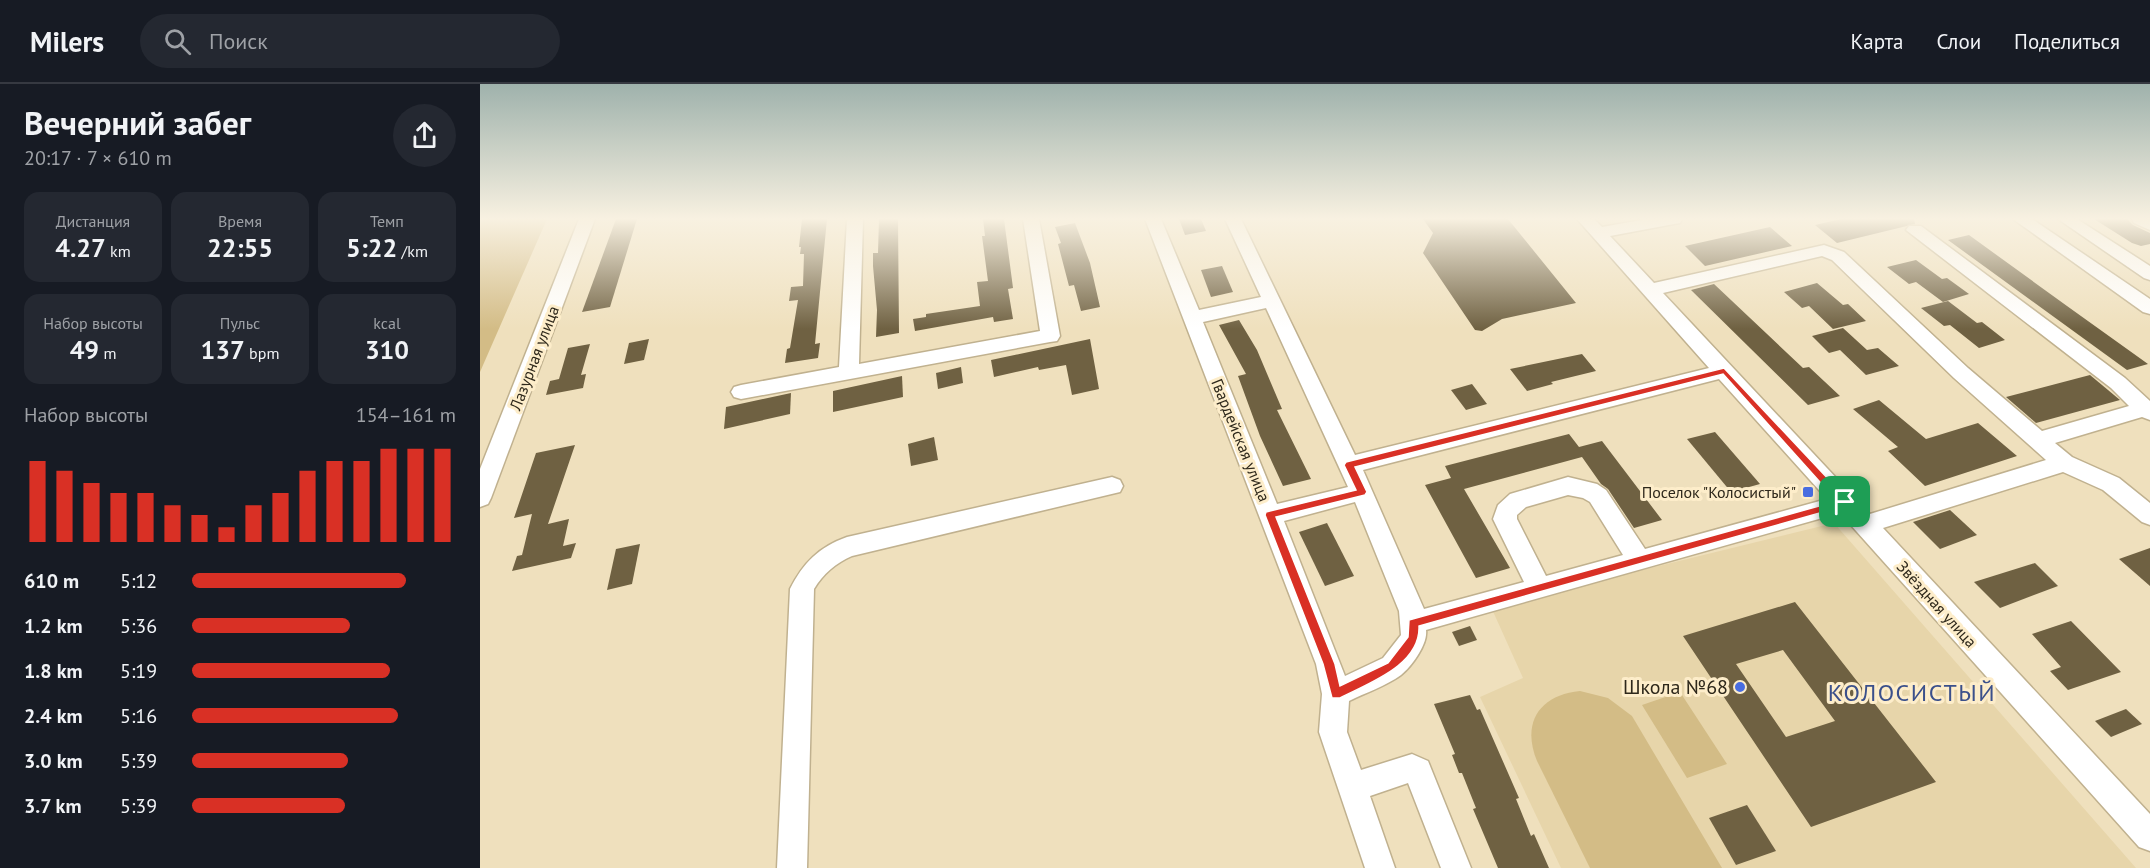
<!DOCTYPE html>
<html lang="ru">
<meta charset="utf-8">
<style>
:root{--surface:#171b24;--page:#242831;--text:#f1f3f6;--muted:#9ea1a6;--line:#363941;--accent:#d93025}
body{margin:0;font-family:"PT Sans",sans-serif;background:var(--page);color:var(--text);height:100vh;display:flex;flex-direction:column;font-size:22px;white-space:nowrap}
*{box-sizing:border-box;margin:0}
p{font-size:20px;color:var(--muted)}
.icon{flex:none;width:33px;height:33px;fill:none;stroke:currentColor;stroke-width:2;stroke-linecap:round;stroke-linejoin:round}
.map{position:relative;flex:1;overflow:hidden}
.panel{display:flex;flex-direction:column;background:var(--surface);width:480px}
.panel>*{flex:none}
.pin{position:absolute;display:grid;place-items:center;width:51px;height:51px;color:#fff;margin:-26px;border-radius:12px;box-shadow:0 3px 9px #0006}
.round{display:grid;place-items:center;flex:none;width:63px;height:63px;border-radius:32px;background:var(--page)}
.overview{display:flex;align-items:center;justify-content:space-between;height:102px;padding:0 24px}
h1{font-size:33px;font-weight:700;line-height:45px}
.figures{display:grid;grid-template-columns:repeat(3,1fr);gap:9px;height:102px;padding:6px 24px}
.figures div{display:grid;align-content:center;border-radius:15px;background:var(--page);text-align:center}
.figures b{font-size:26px;font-weight:700}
.figures small{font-size:16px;font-weight:400}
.figures p{font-size:16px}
.chart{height:168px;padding:12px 24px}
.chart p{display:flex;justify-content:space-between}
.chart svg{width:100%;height:108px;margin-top:6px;stroke:var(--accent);stroke-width:6}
ul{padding:0 24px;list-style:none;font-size:20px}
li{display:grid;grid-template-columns:96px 72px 1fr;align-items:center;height:45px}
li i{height:15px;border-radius:8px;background:var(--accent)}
header{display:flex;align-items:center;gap:36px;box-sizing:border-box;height:84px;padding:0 30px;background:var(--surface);border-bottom:2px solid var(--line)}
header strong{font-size:28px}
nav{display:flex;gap:33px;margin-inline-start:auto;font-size:21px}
.search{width:420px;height:54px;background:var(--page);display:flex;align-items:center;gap:15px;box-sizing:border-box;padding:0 21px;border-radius:33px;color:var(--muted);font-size:22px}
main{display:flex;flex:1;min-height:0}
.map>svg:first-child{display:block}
.built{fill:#e7d5aa}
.green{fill:#d3bc86}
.building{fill:#6f6142;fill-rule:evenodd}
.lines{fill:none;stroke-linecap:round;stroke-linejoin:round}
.minor-casing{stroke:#c0b18f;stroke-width:3}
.minor{fill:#fff;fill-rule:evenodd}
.route{fill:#d93025;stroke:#fff;stroke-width:1.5;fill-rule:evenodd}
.poi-dot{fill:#496de0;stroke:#fdedca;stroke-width:2}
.labels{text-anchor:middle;stroke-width:6;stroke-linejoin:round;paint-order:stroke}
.street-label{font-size:16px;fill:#2e281b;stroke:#fdedca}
.poi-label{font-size:16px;fill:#2e281b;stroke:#fdedca;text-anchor:end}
.near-poi-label{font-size:20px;fill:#2e281b;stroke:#fdedca;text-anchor:end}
.near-quarter-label{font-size:24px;letter-spacing:1.5px;fill:#3b508b;stroke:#fdedca}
</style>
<header>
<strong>Milers</strong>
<div class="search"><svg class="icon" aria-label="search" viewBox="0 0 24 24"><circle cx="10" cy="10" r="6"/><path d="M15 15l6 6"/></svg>Поиск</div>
<nav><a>Карта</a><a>Слои</a><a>Поделиться</a></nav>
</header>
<main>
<section class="panel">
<div class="overview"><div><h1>Вечерний забег</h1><p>20:17 · 7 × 610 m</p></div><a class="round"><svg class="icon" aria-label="share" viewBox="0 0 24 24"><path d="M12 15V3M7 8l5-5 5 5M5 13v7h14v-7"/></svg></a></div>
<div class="figures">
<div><p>Дистанция</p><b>4.27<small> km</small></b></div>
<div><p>Время</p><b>22:55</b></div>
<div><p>Темп</p><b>5:22<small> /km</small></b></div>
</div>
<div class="figures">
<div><p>Набор высоты</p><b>49<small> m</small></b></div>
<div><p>Пульс</p><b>137<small> bpm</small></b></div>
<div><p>kcal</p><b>310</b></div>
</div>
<div class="chart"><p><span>Набор высоты</span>154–161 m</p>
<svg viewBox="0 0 160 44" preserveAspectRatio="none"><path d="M5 44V11M15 44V15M25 44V20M35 44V24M45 44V24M55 44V29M65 44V33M75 44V38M85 44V29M95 44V24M105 44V15M115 44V11M125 44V11M135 44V6M145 44V6M155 44V6"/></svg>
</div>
<ul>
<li><b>610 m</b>5:12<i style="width:81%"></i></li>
<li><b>1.2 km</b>5:36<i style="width:60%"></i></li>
<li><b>1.8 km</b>5:19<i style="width:75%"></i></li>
<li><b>2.4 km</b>5:16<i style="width:78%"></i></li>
<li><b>3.0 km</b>5:39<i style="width:59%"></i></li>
<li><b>3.7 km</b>5:39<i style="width:58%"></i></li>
</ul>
</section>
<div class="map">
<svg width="1670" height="784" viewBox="0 0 1670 784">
<rect width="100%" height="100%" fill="#efe0bd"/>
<polygon class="built" points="1354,439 1656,784 1081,784 1000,613 1043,594 1011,523"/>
<g class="green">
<polygon points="0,135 67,135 0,288"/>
<path d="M1100,607L1128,614L1152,632L1242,784H1110L1057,677C1041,638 1060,611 1100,607Z"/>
<polygon points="1200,608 1247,680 1207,694 1162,621"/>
</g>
<g class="building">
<polygon points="136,135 157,135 130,223 102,228"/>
<polygon points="322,135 347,135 335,260 340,259 338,274 305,279 307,265 310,264 318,216 309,217 311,203 323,202 324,170 320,170 321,163 319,163"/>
<polygon points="399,135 418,135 419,249 396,253 397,226 393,182 393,169 398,169"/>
<polygon points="503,135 524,135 533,204 528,205 533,235 514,238 513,233 435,247 433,235 446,233 446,230 500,222 497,198 508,197 502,152 505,152"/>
<polygon points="699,135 721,135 726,147 705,151"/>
<polygon points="943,135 1028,135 1096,219 1022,235 1002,247 995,246 943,169 953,149"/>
<polygon points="1361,135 1434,135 1435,140 1357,159 1335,141"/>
<polygon points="1614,135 1647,135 1653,141 1670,149 1670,160 1661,162 1652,159"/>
<polygon points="595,139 610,179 620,223 601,227 594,201 589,202 578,160 581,159 575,143"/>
<polygon points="1290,143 1312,162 1225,182 1205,162"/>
<polygon points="1489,151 1587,222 1668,280 1647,286 1468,156"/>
<polygon points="1436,176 1462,195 1467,194 1489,210 1463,218 1436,198 1429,200 1407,183"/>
<polygon points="742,182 753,208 731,213 721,186"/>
<polygon points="1337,199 1363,221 1368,220 1386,237 1353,245 1329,222 1322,224 1304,208"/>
<polygon points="1234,200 1323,284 1329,283 1360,312 1328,321 1211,206"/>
<polygon points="1468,217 1497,239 1502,238 1525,256 1499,264 1470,241 1464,242 1441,224"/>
<polygon points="759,236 777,266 802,325 797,326 831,395 803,402 780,352 758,292 766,290 739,241"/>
<polygon points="1363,244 1387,266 1398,264 1419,282 1386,291 1360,266 1349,269 1332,252"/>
<polygon points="169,255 164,276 144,280 149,259"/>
<polygon points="610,255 619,305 592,311 586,281 559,286 558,283 514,293 511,276"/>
<polygon points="110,260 101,291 106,290 103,304 66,311 70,297 79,295 88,264"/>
<polygon points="1102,270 1116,287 1071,298 1073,300 1047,307 1030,285"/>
<polygon points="481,283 483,299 458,305 456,289"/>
<polygon points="1610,291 1640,316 1556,339 1526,313"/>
<polygon points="422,292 423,313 353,328 353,307"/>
<polygon points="992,300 1007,320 986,326 971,306"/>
<polygon points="311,309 310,330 244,345 246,323"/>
<polygon points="1399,316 1446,355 1498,339 1537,372 1445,402 1408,367 1418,363 1373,325"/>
<polygon points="1235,348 1280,400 1251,408 1207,355"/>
<polygon points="1089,350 1099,363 1122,357 1182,436 1154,444 1128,405 1121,400 1102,373 984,405 1030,484 996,494 945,401 971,394 965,382"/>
<polygon points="454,353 458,376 431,382 428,360"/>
<polygon points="95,361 68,440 89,435 83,462 96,459 91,474 32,487 37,472 42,471 52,430 34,434 56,369"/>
<polygon points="1470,426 1497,451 1460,465 1433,438"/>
<polygon points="847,439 874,492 845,502 819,448"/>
<polygon points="160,460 152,500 127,506 136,465"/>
<polygon points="1670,464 1670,502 1639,475"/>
<polygon points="1555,479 1578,502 1520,524 1494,498"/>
<path d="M1315,518L1456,698L1331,743L1203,552ZM1303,566L1355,637L1306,653L1256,580Z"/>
<polygon points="1591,537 1641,588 1588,606 1570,587 1581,583 1552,550"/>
<polygon points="990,542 997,556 979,562 972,548"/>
<polygon points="990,611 997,626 1000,625 1039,714 1036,715 1051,752 1054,750 1069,784 1018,784 993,725 996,724 982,689 979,689 972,671 975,670 954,620"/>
<polygon points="1646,625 1662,640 1631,653 1615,637"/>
<polygon points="1267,721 1296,767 1256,781 1229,734"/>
</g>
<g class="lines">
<g class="minor-casing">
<g id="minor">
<polygon points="99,135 115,135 11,414 8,420 0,423 0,385"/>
<polygon points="367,135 383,135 379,280 560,247 543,135 559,135 580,252 577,257 570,258 261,315 254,313 251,308 254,303 261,301 359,283"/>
<path d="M665,135H681L719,226L781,213L745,135H761L875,371L1229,284L1097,135H1114L1122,143L1167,135H1202L1200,139L1194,140L1130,152L1174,199L1344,161L1364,168L1488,284L1562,347L1649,322L1631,304L1426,146L1429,142H1441L1645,294L1670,317V336L1662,333L1575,359L1592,373L1639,394L1670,419V441L1662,438L1623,406L1583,388L1403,444L1670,730V767L1659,763L1360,429L946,546C948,560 932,582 921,591C906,602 885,609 869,617L867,648L881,686L932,670L948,677L991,784H961L928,699L890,712L915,784H885L839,648L842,610L836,580ZM1342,172L1352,176L1474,294L1566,376L1390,430L1183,209ZM786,224L858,381L868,403L797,420L723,238ZM1239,295L1347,415L1165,465L1126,406L1117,400L1088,393L1030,410L1018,421L1013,435L1044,498L944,525L883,386ZM1088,411L1103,414L1110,418L1143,471L1066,492L1037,435V431L1046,423ZM875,418L919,527L921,551L903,574L865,592L804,437Z"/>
<polygon points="1533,135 1552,135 1670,215 1670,230 1663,228"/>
<polygon points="1578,135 1597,135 1670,182 1670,196 1664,194"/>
<polygon points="1652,135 1670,135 1670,146 1654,139"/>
<path d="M632,393L640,396L643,402L640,408L372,472C356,479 343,490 334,505L327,784H297L310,505C323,479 339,463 367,453Z"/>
</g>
</g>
<use href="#minor" class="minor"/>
</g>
<linearGradient id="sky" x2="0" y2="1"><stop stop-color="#9fb2ac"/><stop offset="0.55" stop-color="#f8f1e1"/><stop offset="1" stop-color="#f8f1e1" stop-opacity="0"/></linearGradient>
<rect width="1670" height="245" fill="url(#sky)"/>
<path class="route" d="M1244,284L1368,416V421L939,542C941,581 889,599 860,614H852L843,580L785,431L786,428L876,406L864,381L866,378ZM1243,290L1357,417L929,536L928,553L908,579L860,602L855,580L796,433L885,411L887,408L875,383Z"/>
<g class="poi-dot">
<rect x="1322" y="402" width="12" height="12" rx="3"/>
<circle cx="1260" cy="603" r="6"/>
</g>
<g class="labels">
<g class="street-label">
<text transform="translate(54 274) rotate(-69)" y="6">Лазурная улица</text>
<text transform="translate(761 356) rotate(68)" y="6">Гвардейская улица</text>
<text transform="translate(1457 520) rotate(48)" y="6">Звёздная улица</text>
</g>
<g class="poi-label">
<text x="1316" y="414">Поселок "Колосистый"</text>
</g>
<g class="near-poi-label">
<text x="1248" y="610">Школа №68</text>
</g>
<g class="near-quarter-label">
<text x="1432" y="617">КОЛОСИСТЫЙ</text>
</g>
</g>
</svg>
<div class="pin" style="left:1365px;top:418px;background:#1e9e55"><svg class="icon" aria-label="arrive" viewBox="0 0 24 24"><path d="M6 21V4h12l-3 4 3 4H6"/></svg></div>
</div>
</main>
